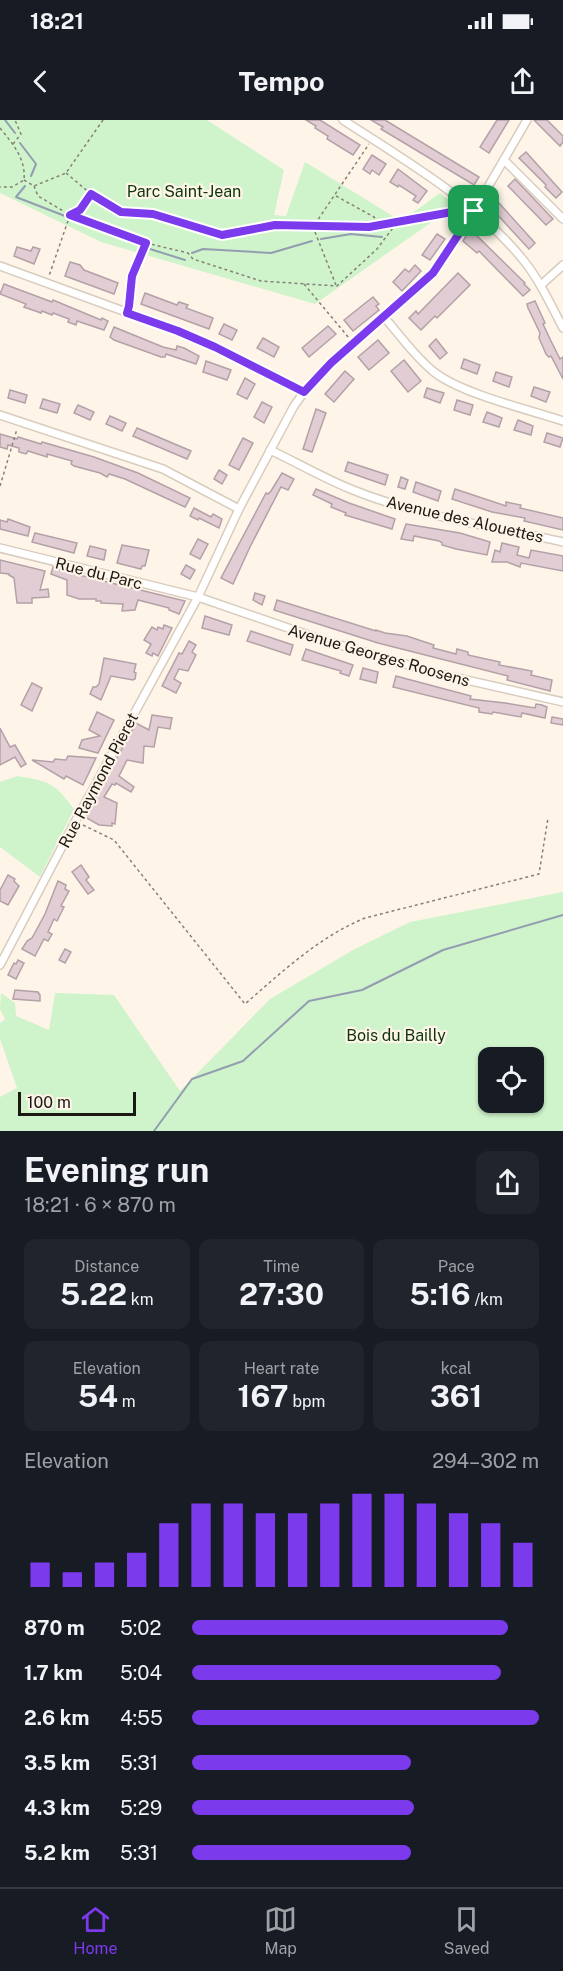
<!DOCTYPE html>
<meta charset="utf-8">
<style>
:root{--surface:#171b24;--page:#20242c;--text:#f1f3f6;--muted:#9ea1a6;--line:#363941;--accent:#7c3aed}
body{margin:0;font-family:"Public Sans",sans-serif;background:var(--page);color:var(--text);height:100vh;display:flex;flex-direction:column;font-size:22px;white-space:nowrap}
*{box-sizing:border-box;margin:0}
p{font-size:20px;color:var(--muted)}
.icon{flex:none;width:33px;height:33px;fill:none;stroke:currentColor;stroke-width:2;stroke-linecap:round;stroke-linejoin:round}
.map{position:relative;height:1011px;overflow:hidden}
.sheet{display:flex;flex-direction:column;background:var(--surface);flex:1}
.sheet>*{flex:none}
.buttons{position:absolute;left:478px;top:927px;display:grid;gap:12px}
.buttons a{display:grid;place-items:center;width:66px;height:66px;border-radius:12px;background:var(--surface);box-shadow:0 2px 4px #0004;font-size:30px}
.scale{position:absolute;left:18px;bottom:15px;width:118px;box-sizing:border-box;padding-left:6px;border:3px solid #1b1712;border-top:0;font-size:16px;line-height:21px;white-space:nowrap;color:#1b1712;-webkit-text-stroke:4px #fef5e8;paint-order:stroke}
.pin{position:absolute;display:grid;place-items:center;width:51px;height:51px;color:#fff;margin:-26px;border-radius:12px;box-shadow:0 3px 9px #0006}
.round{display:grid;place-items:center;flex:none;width:63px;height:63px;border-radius:12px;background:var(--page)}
.overview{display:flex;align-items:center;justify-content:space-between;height:102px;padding:0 24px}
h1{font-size:33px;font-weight:700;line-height:45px}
.figures{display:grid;grid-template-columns:repeat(3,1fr);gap:9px;height:102px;padding:6px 24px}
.figures div{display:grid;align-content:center;border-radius:12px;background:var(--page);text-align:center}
.figures b{font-size:30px;font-weight:700}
.figures small{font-size:16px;font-weight:400}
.figures p{font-size:16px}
.chart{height:168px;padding:12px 24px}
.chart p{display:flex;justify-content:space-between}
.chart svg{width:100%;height:108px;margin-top:6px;stroke:var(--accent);stroke-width:6}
ul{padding:0 24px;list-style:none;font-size:20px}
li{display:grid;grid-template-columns:96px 72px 1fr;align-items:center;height:45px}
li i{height:15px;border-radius:8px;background:var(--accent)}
.status{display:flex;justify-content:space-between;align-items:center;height:42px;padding:0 30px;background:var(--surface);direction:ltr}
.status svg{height:16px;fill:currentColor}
header{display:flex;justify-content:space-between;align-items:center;height:78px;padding:0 24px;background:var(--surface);font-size:27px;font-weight:700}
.menu{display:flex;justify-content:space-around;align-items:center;height:84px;border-top:2px solid var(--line);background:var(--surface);font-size:16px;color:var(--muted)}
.menu a{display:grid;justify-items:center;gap:3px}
.menu .selected{color:var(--accent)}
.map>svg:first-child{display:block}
.green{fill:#cff3cb;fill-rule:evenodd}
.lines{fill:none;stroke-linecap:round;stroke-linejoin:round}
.stream{stroke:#929db0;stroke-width:2}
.building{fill:#e2cdd4;stroke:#b4a0a7;stroke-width:1.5}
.minor-casing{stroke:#d8ccbd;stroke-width:10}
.path{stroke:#868077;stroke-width:1.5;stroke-dasharray:3 3;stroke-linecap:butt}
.minor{stroke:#fff;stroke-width:7}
.route-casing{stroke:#fff;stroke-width:12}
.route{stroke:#7c3aed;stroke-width:8}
.labels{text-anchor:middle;stroke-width:4.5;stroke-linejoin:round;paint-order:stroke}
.park-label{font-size:16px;fill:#0c350a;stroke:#fef5e8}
.street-label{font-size:16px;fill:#1b1712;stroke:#fef5e8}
</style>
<div class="status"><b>18:21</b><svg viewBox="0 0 49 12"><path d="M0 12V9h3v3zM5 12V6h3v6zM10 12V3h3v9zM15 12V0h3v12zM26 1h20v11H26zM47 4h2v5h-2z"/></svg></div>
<header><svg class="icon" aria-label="back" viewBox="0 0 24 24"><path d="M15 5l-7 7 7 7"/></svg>Tempo<svg class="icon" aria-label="share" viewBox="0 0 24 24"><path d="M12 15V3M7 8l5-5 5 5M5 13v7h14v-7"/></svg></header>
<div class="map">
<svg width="563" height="1011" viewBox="0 0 563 1011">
<rect width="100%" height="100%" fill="#fef5e8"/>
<g class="green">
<path d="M0,0H207L284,50L274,95L286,96L305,42L396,98C413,96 425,83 440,73L457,87L456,97L460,99H436L315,184L101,122L0,73Z"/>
<path d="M17,656C50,661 54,663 74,689L40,757L0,727V662Z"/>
<path d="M563,772V1011H0V977L17,968L0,919V903L5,899L0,889L1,873L15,883L16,896L49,910L55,873L114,875L180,971L270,879L353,830L410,802ZM489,938H534V982H489Z"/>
</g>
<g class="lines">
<g class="stream">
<polyline points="5,0 15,13"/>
<polyline points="20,23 36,44 31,56"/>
<polyline points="25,66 16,77 65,96"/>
<polyline points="73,99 140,125"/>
<polyline points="321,119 351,114 382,117"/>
<polyline points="150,129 185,140"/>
<polyline points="192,133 203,129 271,133 312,121"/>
<polyline points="154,1011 192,959 243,941 309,881 362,870 443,830 563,795"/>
</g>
</g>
<g class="building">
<polygon points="306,0 320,0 360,25 353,35 327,19 328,16 315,8 316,6"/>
<polygon points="371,0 385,0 479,57 474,65 381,9 383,7"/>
<polygon points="497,0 509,0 489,33 480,27"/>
<polygon points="534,0 547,0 563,16 563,22 560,26"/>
<polygon points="526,32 562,72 556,78 545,67 546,65 519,38"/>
<polygon points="372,35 386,44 379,55 372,50 370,54 363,49"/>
<polygon points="398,49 427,71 418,83 413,80 416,76 399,65 398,67 390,62"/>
<polygon points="515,59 553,99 546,105 508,66"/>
<polygon points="499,83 535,123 529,129 492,89"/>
<polygon points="470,109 525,163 524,164 530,170 523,176 479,131 477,133 463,121"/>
<polygon points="437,114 445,119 430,140 422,135"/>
<polygon points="17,127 31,131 33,127 40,129 34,144 14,136"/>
<polygon points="70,142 80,145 84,150 118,163 114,174 65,156"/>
<polygon points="415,145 421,151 402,171 393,162 405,149 409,152"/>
<polygon points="458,153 470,165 437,198 435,196 421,210 409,198 416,191 418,194"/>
<polygon points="4,164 52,182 53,180 101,200 102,198 108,201 104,210 77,201 76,205 68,202 69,199 53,193 52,195 42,191 41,193 24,187 26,184 0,174"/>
<polygon points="145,173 177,185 179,182 188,185 186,188 213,198 209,209 141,184"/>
<polygon points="373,177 379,184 376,186 379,190 353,211 344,200"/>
<polygon points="535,181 545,203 543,204 551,221 560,239 563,237 563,259 551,236 549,237 546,234 539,218 540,213 528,188 527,184"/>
<polygon points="224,204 237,210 232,220 219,214"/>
<polygon points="328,206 336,214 309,237 302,228"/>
<polygon points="114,207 163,227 176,230 177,226 184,228 199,236 196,244 166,234 165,237 161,237 114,220 110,217"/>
<polygon points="263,218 279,227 274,237 257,228"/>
<polygon points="436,219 447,233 440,239 429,226"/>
<polygon points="378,220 389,233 369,250 358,237"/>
<polygon points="464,239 480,245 477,254 461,248"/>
<polygon points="404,240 421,261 408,272 391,251"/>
<polygon points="206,241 231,250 227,260 203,252"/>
<polygon points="345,251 354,259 334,282 325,274"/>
<polygon points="496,252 512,257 509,267 493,261"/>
<polygon points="245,258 255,264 247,279 237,274"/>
<polygon points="534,267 550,272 546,282 531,276"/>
<polygon points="427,268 444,273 440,283 424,277"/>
<polygon points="10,270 27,275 25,283 8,278"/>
<polygon points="43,279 60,284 57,293 40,288"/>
<polygon points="457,280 473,285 470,295 454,290"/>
<polygon points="262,282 272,287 264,303 254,297"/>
<polygon points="78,285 94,292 90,300 74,293"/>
<polygon points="316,289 326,293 312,332 303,329"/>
<polygon points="487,292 502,298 499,307 483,302"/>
<polygon points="110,296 126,303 122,311 106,304"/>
<polygon points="518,300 533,306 531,315 514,310"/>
<polygon points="137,308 191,331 187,339 133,316"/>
<polygon points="547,313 563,318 560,327 544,322"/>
<polygon points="0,314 17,319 18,317 41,324 42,322 94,337 138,353 190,378 185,387 125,359 109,354 107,357 100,353 74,346 71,344 72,341 47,334 47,337 28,331 26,334 19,332 19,328 8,325 7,329 0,327"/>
<polygon points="243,318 253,323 239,350 229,345"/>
<polygon points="348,342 388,355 385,365 345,351"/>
<polygon points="219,350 227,355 222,364 214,359"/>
<polygon points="282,353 294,359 288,370 281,367 250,427 233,464 221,458 266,373 268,374 271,371"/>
<polygon points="401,357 408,360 405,369 398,367"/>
<polygon points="416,362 441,371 438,381 413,372"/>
<polygon points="316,369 349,383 395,399 392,409 345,395 346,393 331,387 332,384 313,375"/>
<polygon points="455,369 506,386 506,382 521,385 520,388 563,398 563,410 524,401 525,398 492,392 452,379"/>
<polygon points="194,388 211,397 213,394 222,399 219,408 199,398 198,400 190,396"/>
<polygon points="8,399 30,407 28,416 0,409 0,400 7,402"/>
<polygon points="406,404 460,413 490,422 487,435 456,429 442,425 442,423 439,421 414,416 413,421 401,419"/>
<polygon points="35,413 77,423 74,433 32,422"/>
<polygon points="198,419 208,424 200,439 190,434"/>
<polygon points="502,423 519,427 517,435 529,438 531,430 563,436 563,451 521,443 520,447 507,442 492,442 495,430 500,432"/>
<polygon points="122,425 149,430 145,446 142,446 141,449 117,443"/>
<polygon points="90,426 106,430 104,440 87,436"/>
<polygon points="0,440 45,451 40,470 48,469 49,477 32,478 32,483 17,483 14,458 9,455 9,454 0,453"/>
<polygon points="186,445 195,450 190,459 181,454"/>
<polygon points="53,447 67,452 185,481 179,494 169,490 169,488 138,480 135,490 122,491 123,484 101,483 101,481 96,481 96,479 79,479 67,475 67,460 51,454"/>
<polygon points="255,473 265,476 262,485 253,480"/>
<polygon points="277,480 376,511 376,510 385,513 407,516 434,525 433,528 456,534 457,529 468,532 468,535 500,542 499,545 532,551 531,555 552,560 550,571 507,560 508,556 378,523 274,490"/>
<polygon points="205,496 232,505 229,515 202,508"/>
<polygon points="164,505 172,508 158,536 153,533 152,536 146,533 151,524 144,520 152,507 157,510 158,507 163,509"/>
<polygon points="251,511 293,525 290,535 247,521"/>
<polygon points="189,521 196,525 192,532 196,535 188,551 179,549 174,559 181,563 176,573 162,566 179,533 182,534"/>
<polygon points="306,529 353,545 349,556 340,553 341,551 302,540"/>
<polygon points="104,538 136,544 134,552 136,553 135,559 133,560 111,556 101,580 90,574 93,567 96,567 99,564"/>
<polygon points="363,548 378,552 376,563 360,559"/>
<polygon points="396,556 471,576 470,579 505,583 535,588 536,584 542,585 547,587 545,598 522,593 521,597 493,592 492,594 479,592 479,588 393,567"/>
<polygon points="32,563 42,568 32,591 21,585"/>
<polygon points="97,592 114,600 98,633 79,628 82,620 100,616 89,610"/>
<polygon points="152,595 172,598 170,609 158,607 154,627 144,626 143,643 127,640 119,656 134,667 131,672 116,663 115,665 112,664 104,677 117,683 115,704 112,703 112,706 99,705 85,697 136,603 149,610"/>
<polygon points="552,597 563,599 563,605 551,603"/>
<polygon points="0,608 10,627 15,625 26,644 21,647 15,637 0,645"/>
<polygon points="68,636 96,638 83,665 66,656 64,659 32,640 53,642 55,639 66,640"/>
<polygon points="81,745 89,757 86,760 94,770 88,774 72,752"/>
<polygon points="8,755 15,759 14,761 19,766 8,785 0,781 0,770"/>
<polygon points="58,761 66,765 65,769 69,771 61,786 64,787 57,801 54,799 48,812 52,814 48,821 44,819 35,836 22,829 27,821 32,818 45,794"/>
<polygon points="65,829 71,832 65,843 59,840"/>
<polygon points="18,840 24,843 16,859 8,855 14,843 16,844"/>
<polygon points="15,870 38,872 40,875 40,881 13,879"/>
</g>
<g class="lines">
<g class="minor-casing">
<g id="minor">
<path d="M343,0C406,41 476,81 524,141C540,161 551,185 563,208"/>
<polyline points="504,40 563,99"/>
<polyline points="0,146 178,211 215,227 304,272"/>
<polyline points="541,165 563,145"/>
<path d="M384,197C400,215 414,236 434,252C462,274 527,289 563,301"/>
<polyline points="0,295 163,349 239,389"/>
<path d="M270,330C298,343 325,359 353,370C420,397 493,406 563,422"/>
<polyline points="0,428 198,477 326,521 436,553 563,582"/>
<polyline points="0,845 76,700 198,477 239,389 294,286 304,272 331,243 433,154 474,91 527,0"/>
</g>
</g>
<g class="path">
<path d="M0,8C13,24 26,39 24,60L12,67H0"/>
<polyline points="13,24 21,14 15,0"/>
<polyline points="66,53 91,74 121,92 153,94 222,115 275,105 369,107 396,102"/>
<polyline points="24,60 34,66 66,53 103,0"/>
<polyline points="34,66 38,76 70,95 49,156"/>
<polyline points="336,76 374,97 379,104"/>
<polyline points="70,95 146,123 132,156 129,185"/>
<polyline points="71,95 80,90 90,75"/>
<polyline points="146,123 188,133 193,139 261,161 337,166 377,129 398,101 463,90"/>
<polyline points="304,164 349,218"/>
<polyline points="336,165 313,107 369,24"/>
<polyline points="0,366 17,309"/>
<path d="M83,705L114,720L245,884C283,851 319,817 365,798L539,754L548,698"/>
</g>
<use href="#minor" class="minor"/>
</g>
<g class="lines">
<g class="route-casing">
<polygon id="route" points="91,74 121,92 153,94 222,115 275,105 369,107 463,90 467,86 474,91 433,153 331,243 304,272 215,227 178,211 127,193 129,186 132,156 146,123 70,95 80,90"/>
</g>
<use href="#route" class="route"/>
</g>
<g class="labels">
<g class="park-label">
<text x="184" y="77">Parc Saint-Jean</text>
<text x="396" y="921">Bois du Bailly</text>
</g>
<g class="street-label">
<text transform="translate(465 399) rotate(13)" y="6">Avenue des Alouettes</text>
<text transform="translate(99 453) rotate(14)" y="6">Rue du Parc</text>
<text transform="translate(379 535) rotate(16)" y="6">Avenue Georges Roosens</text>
<text transform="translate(98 660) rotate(-62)" y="6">Rue Raymond Pieret</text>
</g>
</g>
</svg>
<div class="buttons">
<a><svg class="icon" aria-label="locate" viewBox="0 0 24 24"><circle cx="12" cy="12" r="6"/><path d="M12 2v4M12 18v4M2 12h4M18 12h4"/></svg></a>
</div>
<div class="scale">100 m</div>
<div class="pin" style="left:474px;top:91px;background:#1e9e55"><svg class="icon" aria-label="arrive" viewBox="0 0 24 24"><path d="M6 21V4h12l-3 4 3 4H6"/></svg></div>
</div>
<section class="sheet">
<div class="overview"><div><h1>Evening run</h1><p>18:21 · 6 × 870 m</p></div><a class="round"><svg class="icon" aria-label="share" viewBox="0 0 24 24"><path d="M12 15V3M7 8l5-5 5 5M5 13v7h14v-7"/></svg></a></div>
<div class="figures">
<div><p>Distance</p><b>5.22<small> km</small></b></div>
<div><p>Time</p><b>27:30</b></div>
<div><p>Pace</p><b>5:16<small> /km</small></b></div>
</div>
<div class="figures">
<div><p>Elevation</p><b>54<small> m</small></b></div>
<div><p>Heart rate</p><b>167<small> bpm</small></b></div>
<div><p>kcal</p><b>361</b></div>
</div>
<div class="chart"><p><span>Elevation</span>294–302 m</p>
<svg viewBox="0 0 160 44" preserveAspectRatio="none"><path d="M5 44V34M15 44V38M25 44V34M35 44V30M45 44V18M55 44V10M65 44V10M75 44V14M85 44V14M95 44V10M105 44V6M115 44V6M125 44V10M135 44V14M145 44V18M155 44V26"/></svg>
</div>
<ul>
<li><b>870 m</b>5:02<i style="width:91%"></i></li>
<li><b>1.7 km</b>5:04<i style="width:89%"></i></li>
<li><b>2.6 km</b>4:55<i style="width:100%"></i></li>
<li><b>3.5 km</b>5:31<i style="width:63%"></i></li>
<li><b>4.3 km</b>5:29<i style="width:64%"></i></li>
<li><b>5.2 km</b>5:31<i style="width:63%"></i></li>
</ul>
</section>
<nav class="menu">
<a class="selected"><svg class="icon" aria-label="home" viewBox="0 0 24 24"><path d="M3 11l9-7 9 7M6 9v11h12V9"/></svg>Home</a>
<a><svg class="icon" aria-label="map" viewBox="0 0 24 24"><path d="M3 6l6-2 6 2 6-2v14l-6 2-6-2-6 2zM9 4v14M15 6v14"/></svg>Map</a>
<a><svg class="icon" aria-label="saved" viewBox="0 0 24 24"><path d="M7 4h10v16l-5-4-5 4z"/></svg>Saved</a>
</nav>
